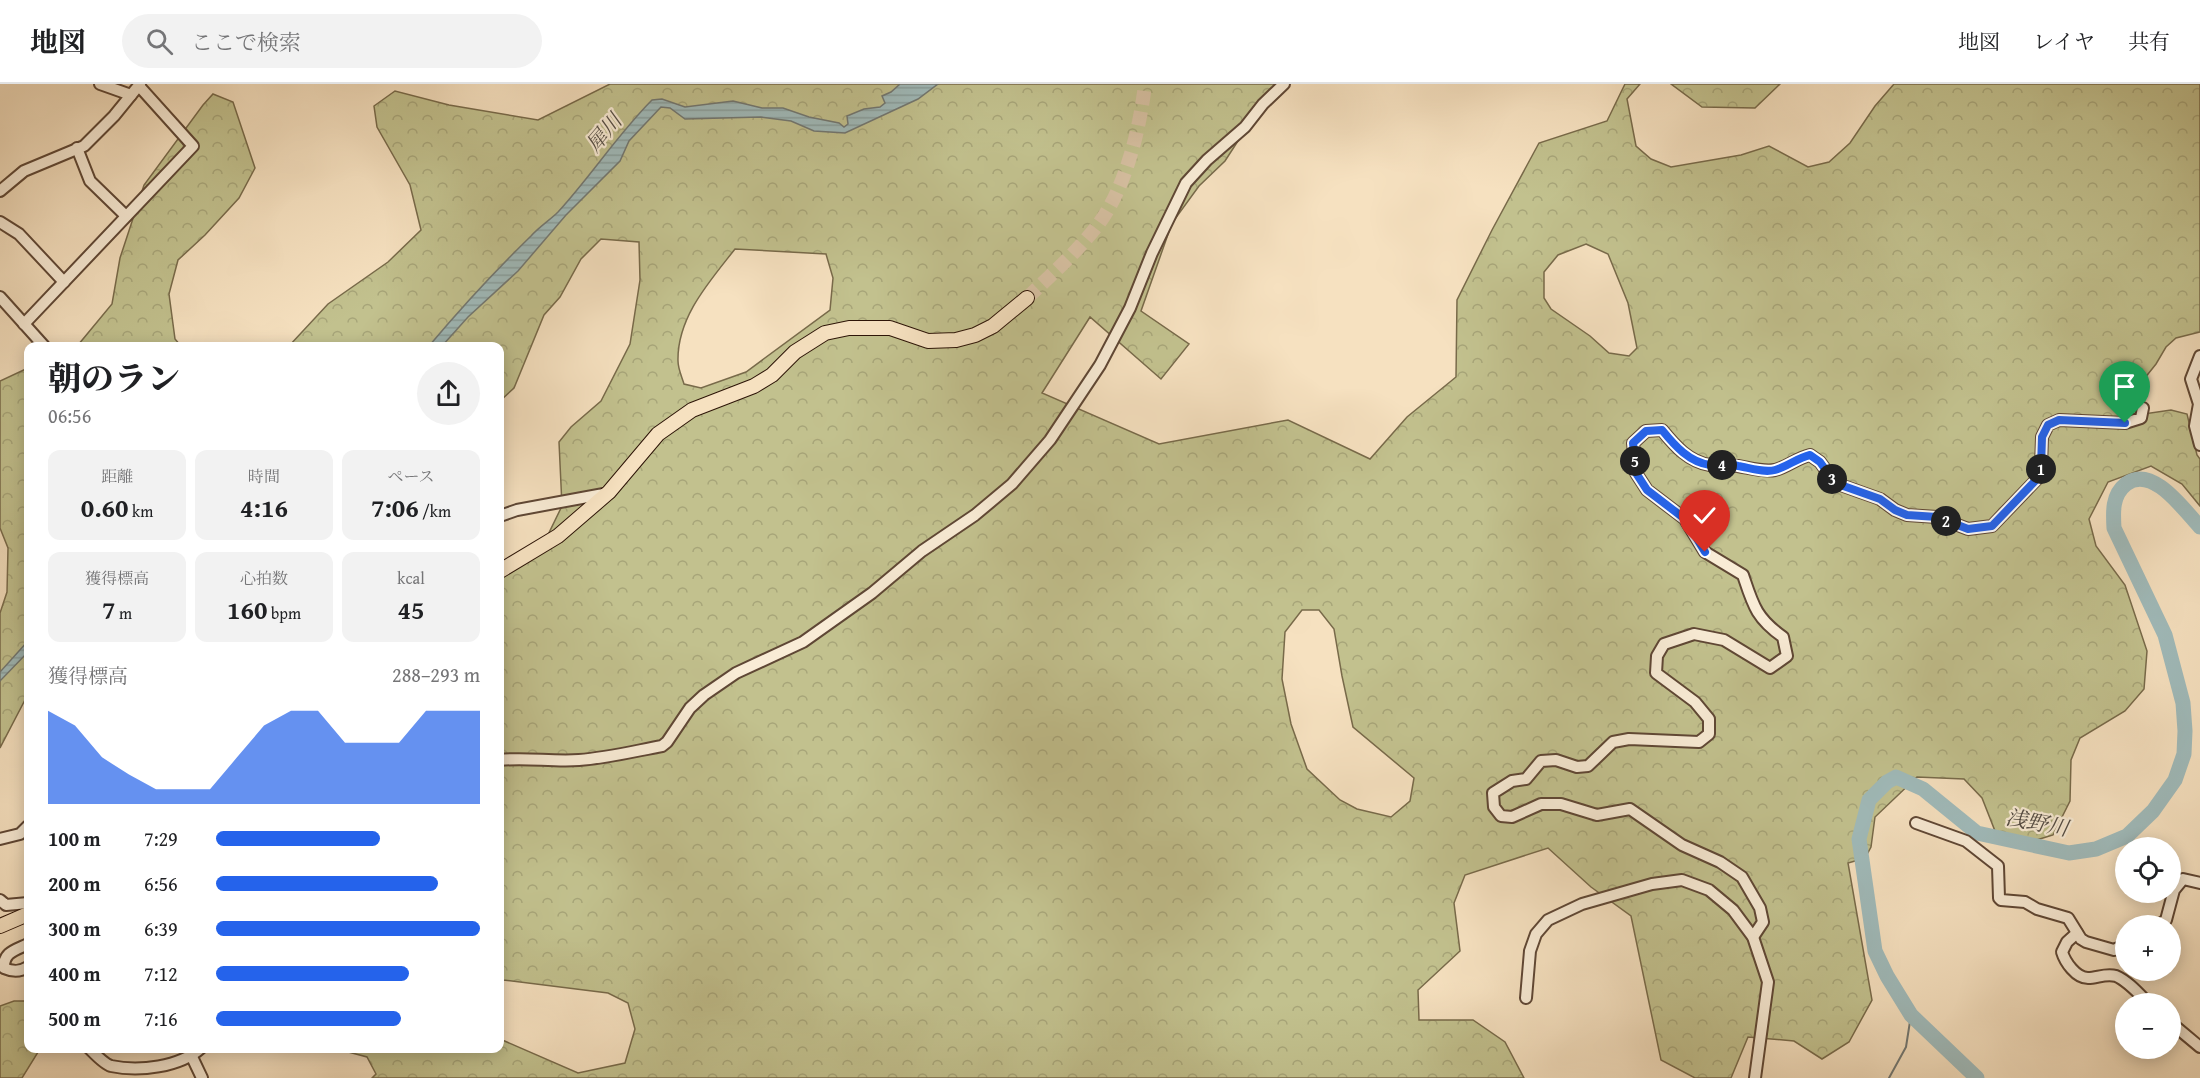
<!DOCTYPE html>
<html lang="ja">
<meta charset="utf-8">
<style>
:root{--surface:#fff;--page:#f2f2f2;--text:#202124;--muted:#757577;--line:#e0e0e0;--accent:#2563eb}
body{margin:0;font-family:"Gentium Book Plus","Noto Serif JP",serif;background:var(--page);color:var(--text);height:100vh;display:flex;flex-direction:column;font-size:22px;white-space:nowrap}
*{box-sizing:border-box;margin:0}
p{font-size:20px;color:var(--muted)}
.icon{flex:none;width:33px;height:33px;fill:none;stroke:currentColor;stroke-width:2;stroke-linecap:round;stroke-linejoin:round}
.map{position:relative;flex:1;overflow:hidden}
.side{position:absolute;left:24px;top:258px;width:480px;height:711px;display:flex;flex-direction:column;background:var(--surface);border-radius:12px;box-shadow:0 3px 15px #0003}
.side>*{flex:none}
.buttons{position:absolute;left:2115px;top:753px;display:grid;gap:12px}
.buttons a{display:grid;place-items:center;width:66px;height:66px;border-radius:50%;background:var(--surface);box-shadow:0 3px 15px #0003;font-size:30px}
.pin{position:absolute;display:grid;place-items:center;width:51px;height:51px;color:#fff;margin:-62px -26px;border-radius:50% 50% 50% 0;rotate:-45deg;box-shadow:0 0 6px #0007}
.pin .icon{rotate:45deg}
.km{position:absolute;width:30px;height:30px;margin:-15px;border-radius:50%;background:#222;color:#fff;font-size:16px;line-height:30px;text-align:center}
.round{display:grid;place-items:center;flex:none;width:63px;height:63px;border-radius:32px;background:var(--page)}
.summary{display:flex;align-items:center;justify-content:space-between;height:102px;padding:0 24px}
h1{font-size:33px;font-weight:800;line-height:45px}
.stats{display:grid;grid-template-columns:repeat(3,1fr);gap:9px;height:102px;padding:6px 24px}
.stats div{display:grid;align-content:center;border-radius:12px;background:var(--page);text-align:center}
.stats b{font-size:26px;font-weight:800}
.stats small{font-size:16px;font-weight:400}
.stats p{font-size:16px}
.chart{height:168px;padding:12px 24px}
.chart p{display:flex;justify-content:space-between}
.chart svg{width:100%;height:108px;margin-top:6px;fill:var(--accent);opacity:.7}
ul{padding:0 24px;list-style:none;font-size:20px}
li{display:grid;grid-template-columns:96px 72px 1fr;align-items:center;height:45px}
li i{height:15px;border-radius:8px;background:var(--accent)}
header{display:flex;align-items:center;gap:36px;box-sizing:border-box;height:84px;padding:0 30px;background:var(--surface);border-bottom:2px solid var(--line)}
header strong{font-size:28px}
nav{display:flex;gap:33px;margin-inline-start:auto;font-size:21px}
.search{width:420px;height:54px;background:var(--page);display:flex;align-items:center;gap:15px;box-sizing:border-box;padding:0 21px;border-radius:33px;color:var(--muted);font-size:22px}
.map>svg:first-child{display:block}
.forest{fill:url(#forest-crowns);stroke:#786a4a;stroke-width:1.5;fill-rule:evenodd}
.water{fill:url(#water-rules);stroke:#727873;stroke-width:1.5}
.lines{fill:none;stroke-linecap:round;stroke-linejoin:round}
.stream{stroke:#727873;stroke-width:2}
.river{stroke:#a0bbbb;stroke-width:15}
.major-tunnel{stroke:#d8c2a4;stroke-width:14;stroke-dasharray:14 7;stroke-linecap:butt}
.minor-casing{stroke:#5f4735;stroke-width:14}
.major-casing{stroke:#2d1407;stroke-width:16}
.minor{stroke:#f9ecd6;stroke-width:10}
.major{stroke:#f6e1c0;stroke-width:14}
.route-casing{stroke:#fff;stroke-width:12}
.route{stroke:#2563eb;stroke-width:8}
.labels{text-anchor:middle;stroke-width:4.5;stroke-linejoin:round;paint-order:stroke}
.water-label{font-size:21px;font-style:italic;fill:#554e46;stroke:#f9ecd6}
</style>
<header>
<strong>地図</strong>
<div class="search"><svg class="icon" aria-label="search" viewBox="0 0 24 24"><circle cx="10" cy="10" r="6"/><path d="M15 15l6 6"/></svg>ここで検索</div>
<nav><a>地図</a><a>レイヤ</a><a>共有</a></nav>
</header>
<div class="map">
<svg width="2200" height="994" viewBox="0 0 2200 994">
<defs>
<pattern id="forest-crowns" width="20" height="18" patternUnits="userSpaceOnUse" patternTransform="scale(1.5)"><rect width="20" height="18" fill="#c2c18e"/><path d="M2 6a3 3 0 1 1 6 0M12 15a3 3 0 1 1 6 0" fill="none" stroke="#a7a579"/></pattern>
<pattern id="water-rules" width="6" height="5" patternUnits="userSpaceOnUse" patternTransform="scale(1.5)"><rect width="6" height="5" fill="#a0bbbb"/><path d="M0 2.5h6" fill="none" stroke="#8aa09f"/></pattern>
</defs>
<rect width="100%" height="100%" fill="#f6e1c0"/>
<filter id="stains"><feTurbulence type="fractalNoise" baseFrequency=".00333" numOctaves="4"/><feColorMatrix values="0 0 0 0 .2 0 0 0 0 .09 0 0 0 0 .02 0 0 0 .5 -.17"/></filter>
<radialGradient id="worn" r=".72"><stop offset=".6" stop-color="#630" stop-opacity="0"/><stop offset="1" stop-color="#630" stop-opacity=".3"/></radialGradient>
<g class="forest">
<path d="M610,0H1275L1225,77L1199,102L1172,139L1141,227L1189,260L1161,295L1090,233L1042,309L1159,360L1288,336L1370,375L1407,333L1456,293L1457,216L1492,146L1539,59L1607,37L1625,0H1640L1627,15L1636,62L1651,75L1671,83L1741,71L1769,62L1808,83L1829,78L1850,59L1875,22L1894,0H2200V248L2176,254L2166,263L2156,280L2128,315L2137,331L2171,326L2187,330L2197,371L2200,375V422L2182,400L2151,382L2108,398L2089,435L2096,462L2125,501L2147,567L2144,605L2125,627L2080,654L2071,676L2070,717L2053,751L2030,758L1997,752L1982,714L1964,695L1917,693L1875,733L1871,763L1865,774L1848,779L1872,916L1849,958L1822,975L1794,957L1748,953L1731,994H1695L1661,976L1631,832L1591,803L1548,764L1465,791L1454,819L1460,867L1418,906L1419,936H1473L1505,958L1524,994H372L376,990L367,973L337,965L500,964V955L578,989L625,979L635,945L628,919L608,909L503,896L500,893V487L543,461L562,422L559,358L571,343L601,317L630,260L640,196L639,158L601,155L581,175L560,213L544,231L514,304L500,317V262H289L328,220L388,178L421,146L410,101L377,43L374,22L395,7L449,21L538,36ZM1586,160L1608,170L1628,219L1637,264L1629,272L1609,269L1590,252L1551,225L1544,214V188L1558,171ZM735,165L826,170L833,194L830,226L746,288L701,304L684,300C682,293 678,285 678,277C677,233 710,197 735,165ZM1302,526H1319L1334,545L1342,592L1353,643L1414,694L1410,717L1391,733L1357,725L1340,716L1307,685L1291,640L1282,595L1285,548Z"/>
<polygon points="1671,0 1780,0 1755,24 1702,23"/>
<polygon points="213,10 233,18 255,84 239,114 205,151 178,176 169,210 175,255 181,262 75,262 78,261 112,220 120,174 144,101 203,21"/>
<polygon points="28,284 28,613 26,614 0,664 0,529 7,508 8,464 0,444 0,297"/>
<polygon points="14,917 28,917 28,964 40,965 22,994 0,994 0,922"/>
</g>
<g class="water">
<path d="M900,0H938L918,15L845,49L814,47L791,37L761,33L685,35L670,24L661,23L629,57L620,77L566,131L518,187L468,233L442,262H429C461,224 495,187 531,152C539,143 550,136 558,128C591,92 618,50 652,16L662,15L685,23L733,17L762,24H783L809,33L839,39L844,43L848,40L847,32L864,25L880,23L885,19L882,12L891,8Z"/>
<polygon points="28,557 28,568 0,597 0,588"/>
</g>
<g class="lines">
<polyline class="stream" points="1889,994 1906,963 1911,931"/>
<path class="river" d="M1977,994L1911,931L1887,892L1875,867L1859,755L1869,716L1887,698L1896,693L1923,705L1977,749L2069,769L2096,765L2127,752L2153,727L2175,696L2184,670L2185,647L2183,619L2165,551L2114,444C2113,428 2112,411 2126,400C2152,380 2184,426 2200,443"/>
<path class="major-tunnel" d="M1027,214C1051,191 1076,169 1097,142C1125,106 1140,45 1145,0"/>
<g class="minor-casing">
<g id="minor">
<polyline points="100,0 131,11"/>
<polyline points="77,64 90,97 126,132"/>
<polyline points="0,107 24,87 84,62 114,32 140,0"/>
<polyline points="0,138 19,150 64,198"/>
<polyline points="0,213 44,262"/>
<polyline points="24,240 193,62 139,2"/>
<polyline points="2200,272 2191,295 2199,320 2195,342 2200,361"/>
<polyline points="500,432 517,426 609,409"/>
<path d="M500,676C526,673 552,678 579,676C607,674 635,667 662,662L667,658L690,624L704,611L736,589L803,558L872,509L922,467L975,431L1012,400L1050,356L1100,281L1130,224L1152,169L1186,99L1207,76L1245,43L1263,20L1284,0"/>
<polyline points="1916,739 1966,757 1998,782 1999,814 2001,816 2025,818 2037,825 2068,834 2081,855 2086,858 2114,866 2126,860"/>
<polyline points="0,755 20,750 28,742"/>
<polyline points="0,816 6,821 28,819"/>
<polyline points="2157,842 2166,836 2174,806 2183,795 2200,799"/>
<path d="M2077,849L2067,858L2062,868C2065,878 2076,894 2088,894C2097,894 2106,889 2116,892C2128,897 2140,911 2149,920"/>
<path d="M1753,853L1763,838L1760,824L1742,793L1720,778L1682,761L1630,725L1597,731L1561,720H1541L1512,733L1501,732L1494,723L1493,709L1512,697L1526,695L1541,677L1556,676L1577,683L1588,682L1613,658L1629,655L1699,658L1709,650V635L1695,618L1656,589L1657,572L1664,560L1694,550L1724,556L1770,584L1787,572L1783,553C1756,534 1753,521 1743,491L1705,468L1685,435L1647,406L1636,389L1633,359L1646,347L1662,346C1675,362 1689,378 1710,381C1719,382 1729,381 1738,382C1750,384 1763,388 1775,386C1787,383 1797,374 1810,371L1820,378L1835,399L1880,415L1895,426L1907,431L1937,433L1968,445L1992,442L2037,395L2041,383L2042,353L2048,341L2059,336L2125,339L2141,334L2143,324"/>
<path d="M28,860C16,866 3,868 4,884C13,888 20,888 28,883"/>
<polyline points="1526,914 1530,867 1536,850 1548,836 1582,820 1652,800 1682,796 1709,806 1733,826 1753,853 1768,898 1755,994"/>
<polyline points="2170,938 2200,963"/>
<path d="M89,964C95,970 104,980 111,982C139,988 180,983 201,964"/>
<polyline points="192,973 202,994"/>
</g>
</g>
<g class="major-casing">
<g id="major">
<polyline points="500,487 558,452 609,408 658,350 692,326 754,302 772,291 795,268 825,249 849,244 890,244 928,257 956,256 975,251 993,242 1027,214"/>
<polyline points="0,842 28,830"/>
</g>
</g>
<use href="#minor" class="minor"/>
<use href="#major" class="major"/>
</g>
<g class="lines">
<g class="route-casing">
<path id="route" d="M1705,468L1685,435L1647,406L1636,389L1633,359L1646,347L1662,346C1675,362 1689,378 1710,381C1719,382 1729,380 1738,382C1750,384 1764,389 1775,386C1787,383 1797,374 1810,371L1820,378L1835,399L1880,415L1895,426L1907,431L1937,433L1968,445L1992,442L2037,395L2041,383L2042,353L2048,341L2059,336L2125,339"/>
</g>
<use href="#route" class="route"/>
</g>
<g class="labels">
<g class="water-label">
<text transform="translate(604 49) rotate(-50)" y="7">犀川</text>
<text transform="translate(2037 739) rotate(11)" y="7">浅野川</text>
</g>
</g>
<rect width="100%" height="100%" filter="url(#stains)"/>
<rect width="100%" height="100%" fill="url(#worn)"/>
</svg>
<div class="buttons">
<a><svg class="icon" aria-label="locate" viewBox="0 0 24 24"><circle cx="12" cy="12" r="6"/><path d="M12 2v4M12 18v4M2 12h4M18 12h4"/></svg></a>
<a>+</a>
<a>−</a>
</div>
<div class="pin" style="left:2125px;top:339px;background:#1e9e55"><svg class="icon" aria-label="arrive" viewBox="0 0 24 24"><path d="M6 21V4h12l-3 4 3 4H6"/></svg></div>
<div class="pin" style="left:1705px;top:468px;background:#d93025"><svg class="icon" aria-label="check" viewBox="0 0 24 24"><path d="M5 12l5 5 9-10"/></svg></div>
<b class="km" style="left:2041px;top:385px">1</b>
<b class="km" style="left:1946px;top:437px">2</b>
<b class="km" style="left:1832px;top:395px">3</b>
<b class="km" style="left:1722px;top:381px">4</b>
<b class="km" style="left:1635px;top:377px">5</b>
<section class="side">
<div class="summary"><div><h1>朝のラン</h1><p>06:56</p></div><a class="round"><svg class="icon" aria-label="share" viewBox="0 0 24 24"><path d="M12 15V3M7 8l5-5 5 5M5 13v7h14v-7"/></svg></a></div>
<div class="stats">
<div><p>距離</p><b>0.60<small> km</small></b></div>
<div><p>時間</p><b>4:16</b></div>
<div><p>ペース</p><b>7:06<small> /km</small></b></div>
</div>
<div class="stats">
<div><p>獲得標高</p><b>7<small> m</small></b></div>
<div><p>心拍数</p><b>160<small> bpm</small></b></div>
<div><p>kcal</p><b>45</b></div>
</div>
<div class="chart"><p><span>獲得標高</span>288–293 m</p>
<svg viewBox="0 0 160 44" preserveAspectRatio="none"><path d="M0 44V6L10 12L20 25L30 32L40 38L50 38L60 38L70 25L80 12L90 6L100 6L110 19L120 19L130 19L140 6L150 6L160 6V44z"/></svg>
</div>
<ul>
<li><b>100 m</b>7:29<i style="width:62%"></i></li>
<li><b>200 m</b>6:56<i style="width:84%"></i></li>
<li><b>300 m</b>6:39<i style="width:100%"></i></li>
<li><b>400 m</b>7:12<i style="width:73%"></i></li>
<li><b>500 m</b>7:16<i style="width:70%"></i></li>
</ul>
</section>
</div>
